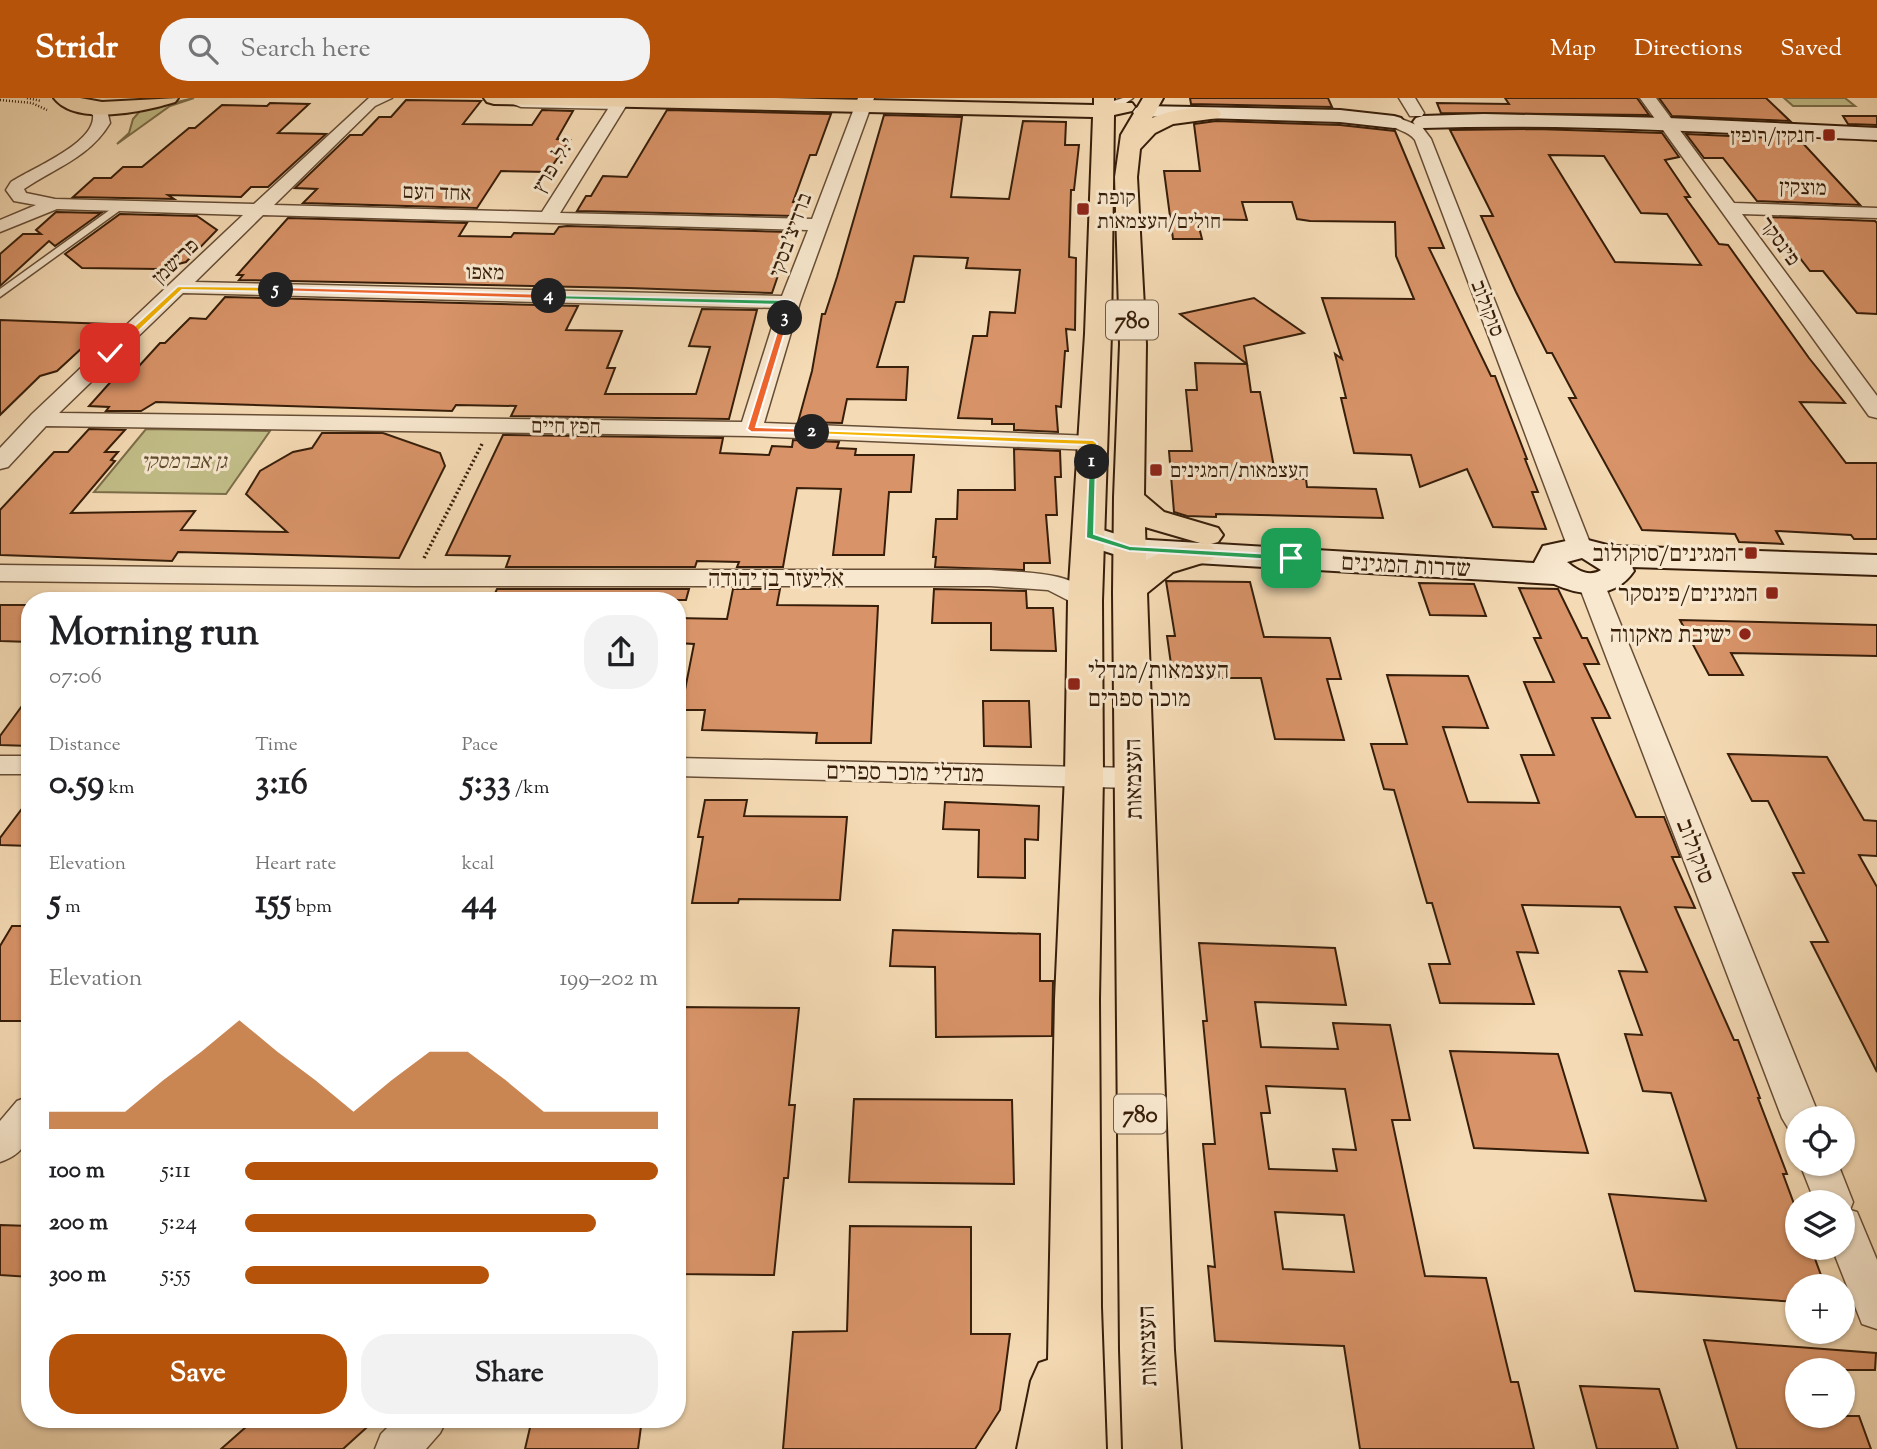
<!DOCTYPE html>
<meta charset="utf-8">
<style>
:root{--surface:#fff;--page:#f2f2f2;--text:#202124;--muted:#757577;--accent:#b45309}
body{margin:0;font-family:"Sorts Mill Goudy","Frank Ruhl Libre",serif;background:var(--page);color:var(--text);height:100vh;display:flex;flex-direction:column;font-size:26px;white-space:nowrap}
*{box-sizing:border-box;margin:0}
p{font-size:23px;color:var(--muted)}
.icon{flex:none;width:38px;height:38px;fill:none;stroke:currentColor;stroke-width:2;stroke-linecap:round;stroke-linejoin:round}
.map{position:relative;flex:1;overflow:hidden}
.details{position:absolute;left:21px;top:494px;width:665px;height:836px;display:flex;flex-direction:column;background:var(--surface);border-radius:28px;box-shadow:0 2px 5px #0004}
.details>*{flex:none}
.fabs{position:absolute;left:1785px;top:1008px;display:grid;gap:14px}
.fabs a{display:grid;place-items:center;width:70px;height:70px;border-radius:50%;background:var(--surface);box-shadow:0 2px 5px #0004;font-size:35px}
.pin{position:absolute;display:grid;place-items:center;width:60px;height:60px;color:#fff;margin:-30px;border-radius:14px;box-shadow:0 4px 10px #0006}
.km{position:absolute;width:35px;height:35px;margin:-18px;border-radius:50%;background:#222;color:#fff;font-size:19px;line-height:35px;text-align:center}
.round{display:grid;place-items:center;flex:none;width:74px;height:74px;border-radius:28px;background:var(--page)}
.overview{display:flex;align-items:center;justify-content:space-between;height:119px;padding:0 28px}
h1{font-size:38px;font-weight:700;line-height:52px}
.metrics{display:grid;grid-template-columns:repeat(3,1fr);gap:10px;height:119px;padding:7px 28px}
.metrics div{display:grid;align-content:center}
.metrics b{font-size:35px;font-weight:700}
.metrics small{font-size:19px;font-weight:400}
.metrics p{font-size:19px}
.chart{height:196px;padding:14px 28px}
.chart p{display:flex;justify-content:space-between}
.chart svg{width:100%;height:126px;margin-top:7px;fill:var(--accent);opacity:.7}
.primary-button{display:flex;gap:14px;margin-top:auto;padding:14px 28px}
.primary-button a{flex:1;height:80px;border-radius:28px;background:var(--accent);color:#fff;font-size:28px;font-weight:700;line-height:80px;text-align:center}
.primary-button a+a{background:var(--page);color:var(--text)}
ul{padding:0 28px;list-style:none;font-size:23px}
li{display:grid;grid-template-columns:112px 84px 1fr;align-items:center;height:52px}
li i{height:18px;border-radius:9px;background:var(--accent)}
header{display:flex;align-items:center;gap:42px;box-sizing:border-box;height:98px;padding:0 35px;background:var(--accent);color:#fff}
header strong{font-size:33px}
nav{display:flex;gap:38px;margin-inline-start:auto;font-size:24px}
.search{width:490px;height:63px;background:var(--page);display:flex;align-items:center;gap:18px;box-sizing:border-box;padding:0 24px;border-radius:28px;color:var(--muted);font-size:26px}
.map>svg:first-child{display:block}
.green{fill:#c2be89;stroke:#7c6e4a;stroke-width:2}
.building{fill:#d89368;stroke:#371e0a;stroke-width:2;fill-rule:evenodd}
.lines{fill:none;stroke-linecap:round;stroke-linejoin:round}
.lane-casing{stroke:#664d35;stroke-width:3}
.street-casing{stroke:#664d35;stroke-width:3}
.secondary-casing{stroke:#371e0a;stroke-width:4}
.primary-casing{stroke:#371e0a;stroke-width:4}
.path-far1{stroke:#371e0a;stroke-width:2.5;stroke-dasharray:1 2;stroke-linecap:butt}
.path{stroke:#371e0a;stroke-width:3.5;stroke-dasharray:2 2.5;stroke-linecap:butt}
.lane{fill:#f8e8cf;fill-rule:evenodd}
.street{fill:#f8e8cf;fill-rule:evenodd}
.secondary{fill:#f8e8cf;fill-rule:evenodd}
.primary{fill:#f5dbb5;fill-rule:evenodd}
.split-1{fill:#22a559;stroke:#fff;stroke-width:2}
.split-2{fill:#f5b400;stroke:#fff;stroke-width:2}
.split-3{fill:#f0652b;stroke:#fff;stroke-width:2}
.split-4{fill:#22a559;stroke:#fff;stroke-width:2}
.split-5{fill:#f0652b;stroke:#fff;stroke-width:2}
.split-6{fill:#f5b400;stroke:#fff;stroke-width:2}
.poi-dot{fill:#8f2418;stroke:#f8e8cf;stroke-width:2.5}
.labels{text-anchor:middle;stroke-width:6;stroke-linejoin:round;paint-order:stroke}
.far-poi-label{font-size:21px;fill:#371e0a;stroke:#f8e8cf;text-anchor:start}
.far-street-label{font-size:21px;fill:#371e0a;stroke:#f8e8cf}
.far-park-label{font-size:21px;font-style:italic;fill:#614e30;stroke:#f8e8cf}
.shield{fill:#f8e8cf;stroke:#715b45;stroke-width:2}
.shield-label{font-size:23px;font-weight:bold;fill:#371e0a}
.poi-label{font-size:24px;fill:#371e0a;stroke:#f8e8cf;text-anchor:end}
.street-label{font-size:24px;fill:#371e0a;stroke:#f8e8cf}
</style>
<header>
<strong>Stridr</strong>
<div class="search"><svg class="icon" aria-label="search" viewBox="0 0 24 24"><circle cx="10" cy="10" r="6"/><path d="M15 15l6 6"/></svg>Search here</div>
<nav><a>Map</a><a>Directions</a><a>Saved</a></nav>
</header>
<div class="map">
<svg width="1877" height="1351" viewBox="0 0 1877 1351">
<rect width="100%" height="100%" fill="#f5dbb5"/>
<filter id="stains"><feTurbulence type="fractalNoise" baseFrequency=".00286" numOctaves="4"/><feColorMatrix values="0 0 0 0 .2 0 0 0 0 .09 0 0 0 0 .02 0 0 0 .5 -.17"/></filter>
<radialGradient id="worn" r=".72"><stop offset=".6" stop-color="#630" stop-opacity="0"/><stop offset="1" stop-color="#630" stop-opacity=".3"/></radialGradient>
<g class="green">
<polygon points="194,0 170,8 117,46 129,35 133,21 140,13"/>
<polygon points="1784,0 1845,0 1855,8 1793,8"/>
<polygon points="146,331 270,333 226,396 94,394"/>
</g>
<g class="building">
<polygon points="1190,0 1328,0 1332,9 1191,6"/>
<polygon points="1505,0 1637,0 1649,17 1441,15 1437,5 1509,6"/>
<polygon points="1659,0 1766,0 1790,23 1672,18"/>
<polygon points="406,2 481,3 463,26 532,27 542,12 573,13 557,41 570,42 548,74 501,73 477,110 303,105 317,91 295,90 350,37 362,37 379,19 391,19"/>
<polygon points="270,5 309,6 278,35 326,36 268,89 251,89 241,99 168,97 174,101 73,99 94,80 111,80 123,69 142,69 189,30 195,30 222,7 267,8"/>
<polygon points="667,12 831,16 816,57 810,57 793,104 800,104 795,118 577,113 586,98 591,98 603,78 627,79"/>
<polygon points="884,17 962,19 951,99 1009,101 1023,23 1066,24 1065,47 1079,47 1074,92 1071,92 1069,159 1076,160 1075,232 1066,231 1068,253 1065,253 1061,309 1056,308 1058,334 1014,332 1014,326 992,326 992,321 958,320 973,238 987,238 990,214 1015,215 1020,172 966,170 968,160 914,158 904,204 896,204 877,269 908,269 906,302 847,301 842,325 798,324 812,273 822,216 825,216 837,179"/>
<polygon points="1843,18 1877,18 1877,27 1848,26"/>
<polygon points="1216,23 1340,27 1395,33 1444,150 1429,150 1491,278 1495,278 1527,361 1525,361 1538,394 1532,394 1546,431 1493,429 1467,371 1420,389 1411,357 1354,355 1341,300 1346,300 1335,256 1342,261 1322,200 1414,201 1396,158 1395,124 1310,123 1297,121 1292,104 1242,104 1247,122 1197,121 1202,141 1173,141 1164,73 1200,73 1194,26"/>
<path d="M1536,31L1662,35L1679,59L1665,62L1690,99H1685L1719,146L1728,147L1809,260L1845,305L1800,304L1846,365H1877V441H1854L1851,437L1776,433L1783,446L1739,444L1735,436L1642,432L1569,300H1576L1552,255H1547L1516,194L1481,118H1493L1450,32ZM1549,57L1604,58L1641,115L1667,116L1701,167L1615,164Z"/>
<polygon points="1686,36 1799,41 1860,107 1757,103 1723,60 1704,60"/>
<polygon points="56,114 101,115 55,148 49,143 0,188 0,156 23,136 41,136 36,132"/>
<polygon points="120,116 197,118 217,132 186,164 159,171 82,170 65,156"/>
<polygon points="1768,119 1875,123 1877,125 1877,216 1857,215 1823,173 1810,173"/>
<polygon points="288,120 467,125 459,138 511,139 514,135 554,136 559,129 567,128 789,134 780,160 784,160 772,195 629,190 239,182 243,177 237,177"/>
<polygon points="225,199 578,208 566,232 622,233 607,270 615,270 605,296 696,296 710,249 689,248 702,211 757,212 729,321 511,318 516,308 456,307 452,313 156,304 141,313 106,313 109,309 89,308 115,279 129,279 160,245 165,245 190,220 206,221"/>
<polygon points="1254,200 1304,235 1244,248 1247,266 1180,216"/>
<polygon points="0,222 108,226 57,273 40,278 0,317"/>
<polygon points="1195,265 1247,266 1251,294 1260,294 1276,380 1306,381 1307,389 1376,391 1383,420 1216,416 1216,419 1187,418 1174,414 1169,353 1192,353 1186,292 1197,292"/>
<polygon points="89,331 125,332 105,354 118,354 111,362 115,363 71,415 195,413 181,432 287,434 246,396 260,373 293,354 312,350 322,335 383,335 440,355 445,368 399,460 178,454 172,463 0,457 0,412 54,354 68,354"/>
<polygon points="503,337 723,340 720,355 769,357 772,348 792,349 793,342 839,344 837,350 856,351 855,357 914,357 911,394 889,394 884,457 833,457 841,391 797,390 783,469 737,469 739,464 697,463 695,469 506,469 510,458 446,457"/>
<polygon points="1014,351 1060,353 1061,379 1055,379 1057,417 1046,417 1050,465 1024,465 1024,472 935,469 936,459 933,459 936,421 957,421 958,392 1015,392"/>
<polygon points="1166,483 1250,484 1264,539 1330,540 1341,581 1327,581 1344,642 1275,641 1261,580 1173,580 1167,538 1175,538"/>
<polygon points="1419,485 1474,486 1486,518 1430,517"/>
<polygon points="1519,490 1558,491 1582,540 1587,540 1599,566 1584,566 1610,620 1592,620 1636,719 1664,719 1680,759 1672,759 1695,810 1675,809 1734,942 1738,942 1760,1000 1758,1000 1787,1076 1783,1076 1797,1114 1797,1150 1811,1150 1825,1188 1797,1188 1797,1204 1635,1193 1609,1096 1706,1103 1671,995 1643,993 1625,936 1642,937 1619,873 1647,874 1620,809 1522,807 1538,855 1517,854 1534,906 1440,905 1429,866 1450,866 1432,805 1427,805 1394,692 1384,691 1371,646 1407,646 1387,577 1468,578 1488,630 1443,629 1468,704 1539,705 1521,657 1554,657 1524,584 1554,584 1534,540 1541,540"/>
<polygon points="497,491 689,491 686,502 492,502"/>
<polygon points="733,491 780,491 777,507 878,508 871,645 816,645 817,635 702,632 705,612 681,612 694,546 677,545 677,520 727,521"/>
<polygon points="934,491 1026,493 1027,510 1053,510 1056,553 991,552 991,525 932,525"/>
<polygon points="0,507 30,507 30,544 0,543"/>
<polygon points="1680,522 1877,527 1877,558 1731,555 1743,577 1709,577"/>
<polygon points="30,597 30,648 0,647 0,638"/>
<polygon points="983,603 1029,603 1031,649 984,648"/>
<polygon points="1728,656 1827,659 1864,722 1877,723 1877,758 1859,757 1877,789 1877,974 1811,844 1828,844 1793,775 1804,775 1768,703 1752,703"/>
<polygon points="30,700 30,748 0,747 0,740"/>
<polygon points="705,702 747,702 744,718 847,719 840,802 739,801 738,805 692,805 703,739 698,739"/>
<polygon points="945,704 1039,708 1038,742 1025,741 1025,780 978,779 979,732 943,731"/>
<polygon points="12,828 30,828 30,923 0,923 0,848"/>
<polygon points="893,832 1040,836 1040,883 1053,883 1052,938 936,939 935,869 890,868"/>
<path d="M1199,845L1335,850L1346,907L1255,904L1261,949L1338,951L1333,925L1390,927L1410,1022H1392L1425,1178L1486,1180L1511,1284H1518L1534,1351H1360L1344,1248L1215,1243L1208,1168L1215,1169L1203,1046H1215L1203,923H1207ZM1266,988L1345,991L1356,1052L1333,1051L1337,1073L1269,1071L1261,1015H1270ZM1275,1114L1344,1117L1354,1174L1283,1171Z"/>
<polygon points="677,909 799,910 789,1007 795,1007 788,1080 784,1080 774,1177 677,1176"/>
<polygon points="1450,953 1558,956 1588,1055 1474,1050"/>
<polygon points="854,1001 1012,1002 1014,1086 849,1084"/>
<polygon points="0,1127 30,1128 30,1179 0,1177"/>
<polygon points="850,1128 971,1129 971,1236 1010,1236 1000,1312 975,1351 783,1351 793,1234 847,1233"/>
<polygon points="1704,1242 1876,1255 1875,1272 1797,1272 1797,1318 1859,1318 1871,1351 1737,1351"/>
<polygon points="1580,1288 1659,1291 1678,1351 1597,1351"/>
<polygon points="255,1321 376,1321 343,1351 221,1351"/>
<polygon points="532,1321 642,1321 638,1351 525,1351"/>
</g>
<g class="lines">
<g class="lane-casing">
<g id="lane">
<polygon points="498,0 510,0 522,5 616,7 620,9 616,11 521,9"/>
<polygon points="1123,0 1133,0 1123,7 1102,10 1098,8"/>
<polygon points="118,106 126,108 0,199 0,191"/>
</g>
</g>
<g class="street-casing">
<g id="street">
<path d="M369,0H392L375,8L274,107L542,114L615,0H627L629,3L560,115L812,121L858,0H874L800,204L764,325L1093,338L1101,340L1104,345L1101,350L1093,352L751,338L46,328L8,369L0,371V350L32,316L243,117L57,111L0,134V122L36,107L14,103L6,92L11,84C32,70 96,45 93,17L79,8L81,5H93L107,12L110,25C90,59 55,70 24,91L26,95L55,101L254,106ZM263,117L808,132L782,198L195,184ZM183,195L778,210L742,324L59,315Z"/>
<polygon points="1399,0 1415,0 1424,15 1422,18 1410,18"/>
<polygon points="1640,0 1656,0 1734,105 1877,110 1877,120 1742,116 1877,298 1877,320 1869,318"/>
<path d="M1396,19L1422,29L1431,41L1592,450L1589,455L1580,457L1571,455L1568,450L1415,42C1408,32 1395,33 1388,24L1390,21Z"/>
<path d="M0,467L414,472H990C1023,475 1077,472 1098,503L1094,509L1085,511L1048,492L990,488H414L0,483Z"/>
<polygon points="1591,477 1600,480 1604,485 1820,1020 1797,1020 1797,1034 1788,1030 1782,1020 1578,485 1582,480"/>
<rect x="0" y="658" width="30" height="18"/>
<polygon points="677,660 1133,670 1144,673 1148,680 1144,687 1133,690 677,678"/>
<path d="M30,998C30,1029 34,1053 0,1064V1023L17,1003Z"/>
<polygon points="1800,1066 1838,1066 1853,1104 1850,1112 1857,1114 1877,1162 1877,1231 1862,1226 1832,1150 1843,1150 1843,1104 1815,1104"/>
<polygon points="396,1321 447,1321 440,1335 426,1351 375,1351 381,1336"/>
</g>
</g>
<g class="secondary-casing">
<g id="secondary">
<polygon points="1143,8 1340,12 1394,18 1401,20 1404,24 1401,28 1394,30 1340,24 1136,18 1133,14 1136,10"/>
<path d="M1484,16L1668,20L1877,30V42C1726,35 1574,25 1423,30L1416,28L1413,24L1416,20L1423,18Z"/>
<path d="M1090,428L1132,441L1534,465L1543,448L1580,440L1611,448L1877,457V477L1632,469L1634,473C1615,501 1582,499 1554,486L1129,461L1079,445L1074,438L1079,431ZM1582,460L1601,472C1589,480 1577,472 1567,464Z"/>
</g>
</g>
<g class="primary-casing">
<g id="primary">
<path d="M54,0H80L102,4L178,0L175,4C146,13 76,29 54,0Z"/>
<polygon points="484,0 776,0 1094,7 1094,0 1114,0 1114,5 1132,5 1135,9 1132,13 1114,17 1111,236 1102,503 1103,677 1099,901 1101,1209 1106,1351 1017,1351 1031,1283 1039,1265 1048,1262 1055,901 1065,677 1068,503 1085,236 1093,19 494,6 487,4"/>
<path d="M1143,0H1163L1152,20C1171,12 1198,7 1218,12L1221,16L1218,20L1173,26L1155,35L1140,51L1137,79L1146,246L1144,397L1164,414L1218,430L1223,437L1218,444L1207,447L1145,429L1146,462C1165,452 1191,443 1212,448L1217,455L1212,462L1173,474L1147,495L1174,1252L1181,1351H1123L1120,1252L1113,495L1114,399L1120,246L1115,79L1121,37Z"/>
</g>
</g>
<g class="path-far1">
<polyline points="27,0 41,3"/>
<polyline points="0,2 32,5 47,12"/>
</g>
<polyline class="path" points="424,460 482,346"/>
<use href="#lane" class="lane"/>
<use href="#street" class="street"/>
<use href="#secondary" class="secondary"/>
<use href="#primary" class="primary"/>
</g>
<polygon class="split-1" points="1089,363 1096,364 1094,436 1130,448 1291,457 1296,460 1291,463 1129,453 1086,440"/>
<polygon class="split-2" points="809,332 1093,342 1097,345 1096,364 1092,367 1087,364 1088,347 812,336"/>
<polygon class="split-3" points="782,218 789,220 756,329 812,331 815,335 751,334 747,331"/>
<polygon class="split-4" points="546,197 790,202 793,204 789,220 785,222 781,220 785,207 549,201"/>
<polygon class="split-5" points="276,189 549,196 553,198 549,201 274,193"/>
<polygon class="split-6" points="178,188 276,189 280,192 276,194 182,192 113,257 107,257 107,253"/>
<g class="poi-dot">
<rect x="1822" y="30" width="14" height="14" rx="3.5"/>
<rect x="1076" y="104" width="14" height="14" rx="3.5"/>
<rect x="1149" y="365" width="14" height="14" rx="3.5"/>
<rect x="1744" y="448" width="14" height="14" rx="3.5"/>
<rect x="1765" y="488" width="14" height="14" rx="3.5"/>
<circle cx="1745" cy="536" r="7"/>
<rect x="1067" y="579" width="14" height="14" rx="3.5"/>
</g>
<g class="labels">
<g class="far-poi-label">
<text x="1815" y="44" text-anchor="end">חנקין/רופין</text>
<text x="1097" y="106">קופת<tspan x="1097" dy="24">חולים/העצמאות</tspan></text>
<text x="1170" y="379">העצמאות/המגינים</text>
</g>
<g class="far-street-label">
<text transform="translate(553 67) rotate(-59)" y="7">י.ל. פרץ</text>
<text transform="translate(1803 89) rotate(2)" y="7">מוצקין</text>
<text transform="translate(437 94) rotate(2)" y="7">אחד העם</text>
<text transform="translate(790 137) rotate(-70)" y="7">ברדיצ'בסקי</text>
<text transform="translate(1780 143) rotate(54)" y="7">פינסקר</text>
<text transform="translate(175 163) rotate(-44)" y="7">פרישמן</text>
<text transform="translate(485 174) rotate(1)" y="7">מאפו</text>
<text transform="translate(1488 210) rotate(69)" y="7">סוקולוב</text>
<text transform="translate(566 328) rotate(1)" y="7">חפץ חיים</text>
</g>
<g class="far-park-label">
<text x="184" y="370">גן אברמסקי</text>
</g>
<g class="shield">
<rect x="1106" y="202.5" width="52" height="39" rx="5"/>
<rect x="1114" y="996.5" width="52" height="39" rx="5"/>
</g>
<g class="shield-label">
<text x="1132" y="230">780</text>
<text x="1140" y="1024">780</text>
</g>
<g class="poi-label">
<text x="1737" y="463">המגינים/סוקולוב</text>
<text x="1758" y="503">המגינים/פינסקר</text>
<text x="1731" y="544">ישיבת מאקווה</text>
<text x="1088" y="580" text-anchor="start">העצמאות/מנדלי<tspan x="1088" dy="28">מוכר ספרים</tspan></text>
</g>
<g class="street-label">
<text transform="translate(1406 467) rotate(3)" y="8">שדרות המגינים</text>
<text x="776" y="488">אליעזר בן יהודה</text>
<text transform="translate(905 674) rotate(1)" y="8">מנדלי מוכר ספרים</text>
<text transform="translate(1133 681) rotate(-91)" y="8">העצמאות</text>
<text transform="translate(1696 753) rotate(69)" y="8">סוקולוב</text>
<text transform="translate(1147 1248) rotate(-92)" y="8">העצמאות</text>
</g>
</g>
<rect width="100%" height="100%" filter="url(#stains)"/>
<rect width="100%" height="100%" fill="url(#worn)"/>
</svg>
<div class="fabs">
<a><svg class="icon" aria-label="locate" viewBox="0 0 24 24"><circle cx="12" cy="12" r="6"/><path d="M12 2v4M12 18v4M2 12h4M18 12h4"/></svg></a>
<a><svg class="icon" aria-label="layers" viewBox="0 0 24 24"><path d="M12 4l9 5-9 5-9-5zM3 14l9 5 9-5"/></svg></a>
<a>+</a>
<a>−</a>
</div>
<div class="pin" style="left:1291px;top:460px;background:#1e9e55"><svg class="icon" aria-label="arrive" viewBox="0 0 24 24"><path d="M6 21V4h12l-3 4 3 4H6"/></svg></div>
<div class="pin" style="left:110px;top:255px;background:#d93025"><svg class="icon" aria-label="check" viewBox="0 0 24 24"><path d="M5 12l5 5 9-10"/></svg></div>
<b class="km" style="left:1092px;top:364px">1</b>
<b class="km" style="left:812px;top:334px">2</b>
<b class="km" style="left:785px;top:220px">3</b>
<b class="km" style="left:549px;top:198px">4</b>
<b class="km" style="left:276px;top:192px">5</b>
<section class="details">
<div class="overview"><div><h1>Morning run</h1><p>07:06</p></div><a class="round"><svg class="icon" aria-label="share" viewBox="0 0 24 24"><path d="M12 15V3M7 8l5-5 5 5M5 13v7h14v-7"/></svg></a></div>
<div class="metrics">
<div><p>Distance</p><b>0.59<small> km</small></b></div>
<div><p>Time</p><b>3:16</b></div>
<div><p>Pace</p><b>5:33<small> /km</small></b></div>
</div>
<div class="metrics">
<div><p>Elevation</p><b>5<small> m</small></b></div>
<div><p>Heart rate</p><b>155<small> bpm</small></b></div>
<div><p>kcal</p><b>44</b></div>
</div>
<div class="chart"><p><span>Elevation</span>199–202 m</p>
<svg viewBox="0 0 160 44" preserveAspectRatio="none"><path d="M0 44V38L10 38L20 38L30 27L40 17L50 6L60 17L70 27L80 38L90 27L100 17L110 17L120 27L130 38L140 38L150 38L160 38V44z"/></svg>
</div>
<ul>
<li><b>100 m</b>5:11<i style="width:100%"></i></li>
<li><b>200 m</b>5:24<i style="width:85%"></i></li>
<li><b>300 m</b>5:55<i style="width:59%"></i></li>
</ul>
<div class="primary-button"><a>Save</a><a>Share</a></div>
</section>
</div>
